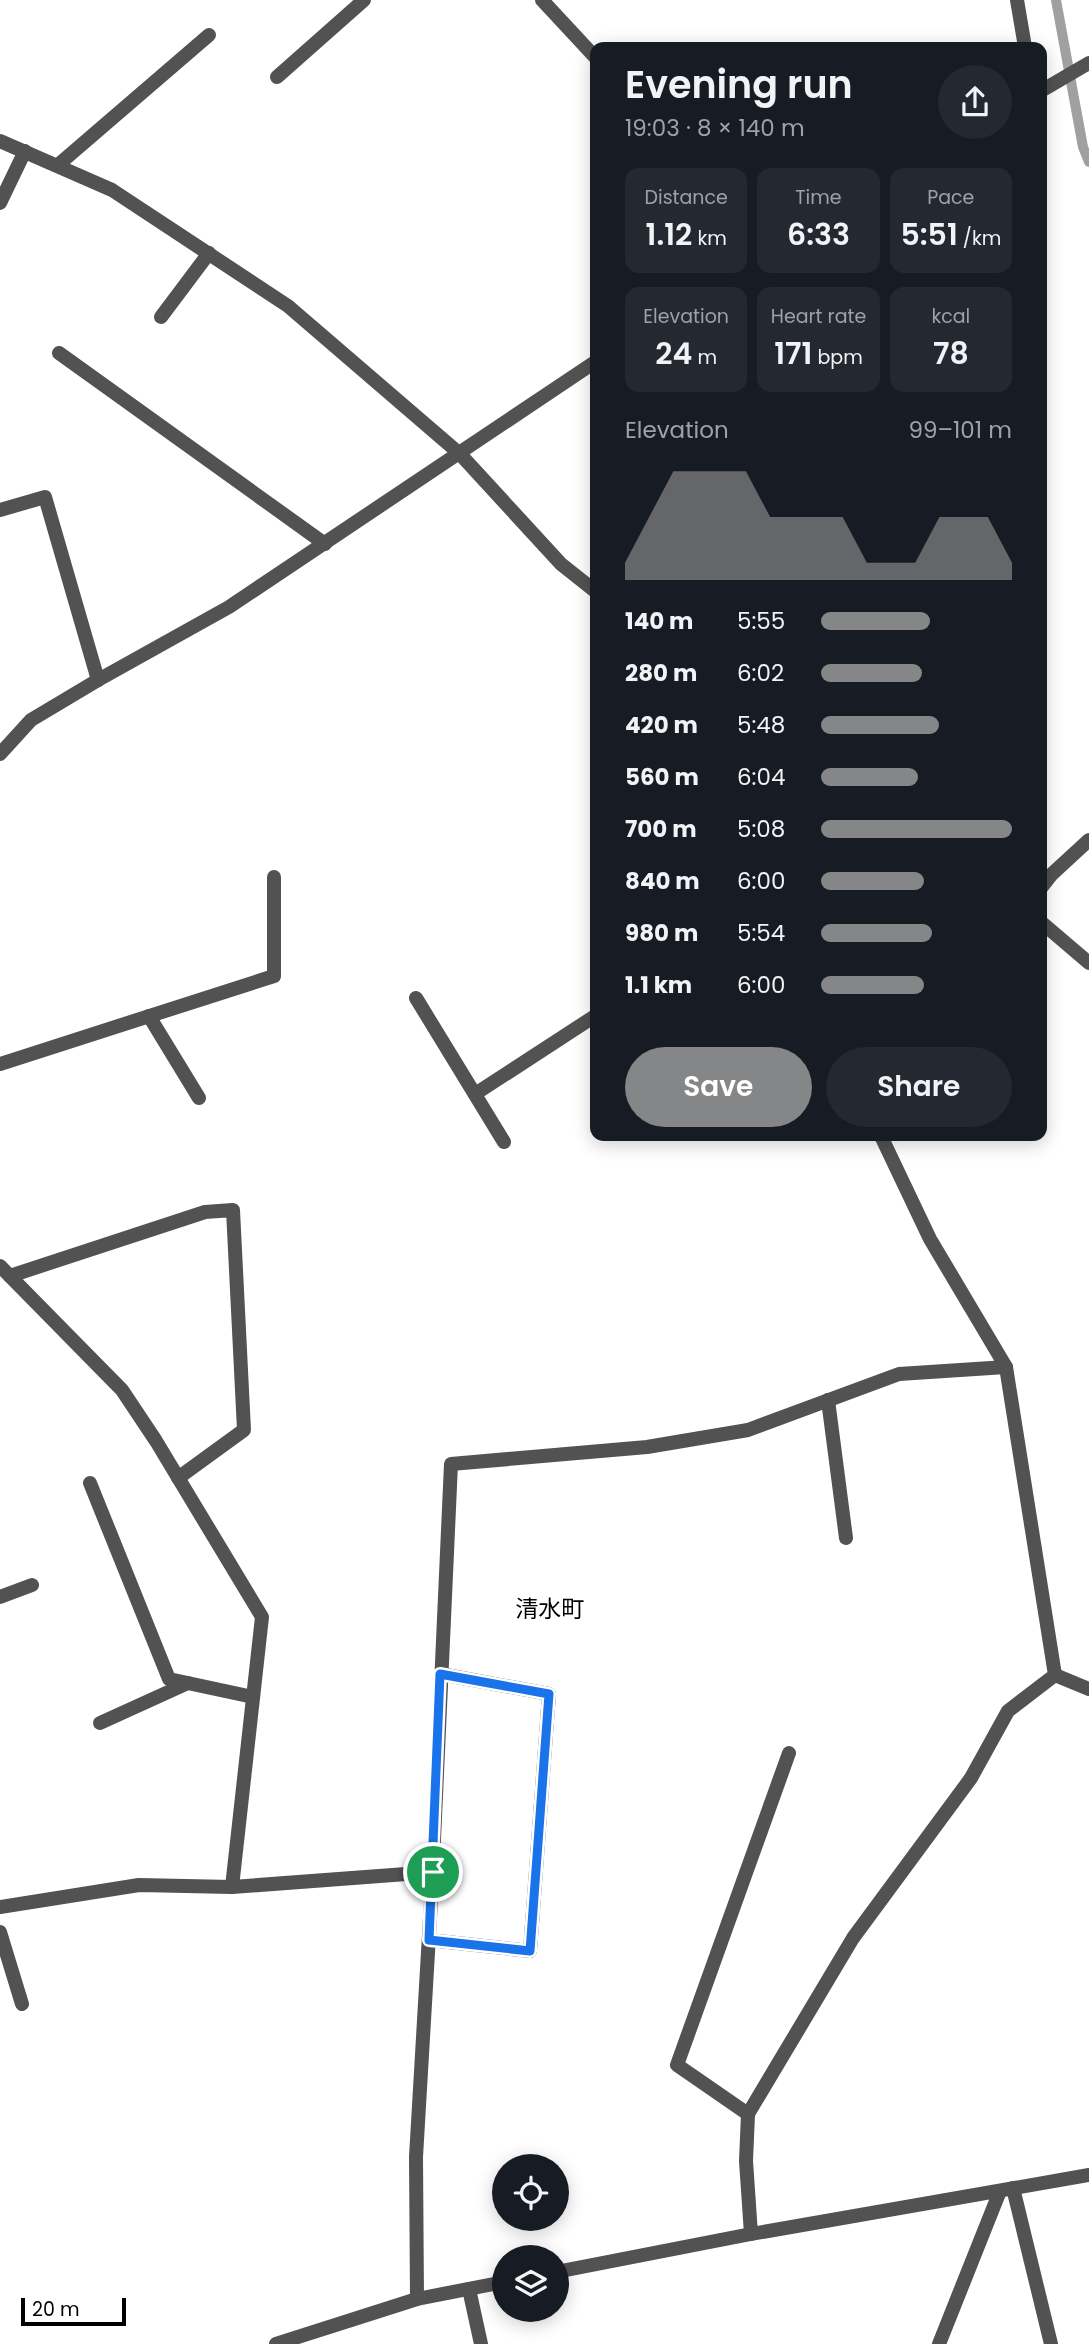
<!DOCTYPE html>
<meta charset="utf-8">
<style>
:root{--surface:#171b24;--page:#242831;--text:#f1f3f6;--muted:#9ea1a6;--accent:#858687}
body{margin:0;font-family:Poppins,"Noto Sans JP",sans-serif;background:var(--page);color:var(--text);height:100vh;display:flex;flex-direction:column;font-size:26px;white-space:nowrap}
*{box-sizing:border-box;margin:0}
p{font-size:23px;color:var(--muted)}
.icon{flex:none;width:38px;height:38px;fill:none;stroke:currentColor;stroke-width:2;stroke-linecap:round;stroke-linejoin:round}
.map{position:relative;flex:1;overflow:hidden}
.sheet{position:absolute;left:590px;top:42px;width:457px;height:1099px;display:flex;flex-direction:column;background:var(--surface);border-radius:14px;box-shadow:0 4px 18px #0003}
.sheet>*{flex:none}
.tools{position:absolute;left:492px;top:2154px;display:grid;gap:14px}
.tools a{display:grid;place-items:center;width:77px;height:77px;border-radius:50%;background:var(--surface);box-shadow:0 4px 18px #0003;font-size:35px}
.scale{position:absolute;left:21px;bottom:18px;width:105px;box-sizing:border-box;padding-left:7px;border:4px solid #000;border-top:0;font-size:19px;line-height:24px;white-space:nowrap;color:#000;-webkit-text-stroke:5px #fff;paint-order:stroke}
.pin{position:absolute;display:grid;place-items:center;width:60px;height:60px;color:#fff;margin:-30px;border:4px solid #fff;border-radius:50%;box-shadow:0 2px 7px #0007}
.round{display:grid;place-items:center;flex:none;width:74px;height:74px;border-radius:37px;background:var(--page)}
.summary{display:flex;align-items:center;justify-content:space-between;height:119px;padding:0 35px}
h1{font-size:38px;font-weight:600;line-height:52px}
.figures{display:grid;grid-template-columns:repeat(3,1fr);gap:10px;height:119px;padding:7px 35px}
.figures div{display:grid;align-content:center;border-radius:14px;background:var(--page);text-align:center}
.figures b{font-size:30px;font-weight:600}
.figures small{font-size:19px;font-weight:400}
.figures p{font-size:19px}
.chart{height:196px;padding:14px 35px}
.chart p{display:flex;justify-content:space-between}
.chart svg{width:100%;height:126px;margin-top:7px;fill:var(--accent);opacity:.7}
.cta{display:flex;gap:14px;margin-top:auto;padding:14px 35px}
.cta a{flex:1;height:80px;border-radius:42px;background:var(--accent);color:#fff;font-size:28px;font-weight:600;line-height:80px;text-align:center}
.cta a+a{background:var(--page);color:var(--text)}
ul{padding:0 35px;list-style:none;font-size:23px}
li{display:grid;grid-template-columns:112px 84px 1fr;align-items:center;height:52px}
li i{height:18px;border-radius:9px;background:var(--accent)}
.map>svg:first-child{display:block}
.lines{fill:none;stroke-linecap:round;stroke-linejoin:round}
.stream{stroke:#a0a0a0;stroke-width:10}
.minor{stroke:#525252;stroke-width:14}
.tertiary{stroke:#525252;stroke-width:14}
.route-casing{stroke:#fff;stroke-width:14}
.route{stroke:#1a73e8;stroke-width:9}
.labels{text-anchor:middle;stroke-width:5;stroke-linejoin:round;paint-order:stroke}
.quarter-label{font-size:23px;fill:#000;stroke:#fff}
</style>
<div class="map">
<svg width="1089" height="2344" viewBox="0 0 1089 2344">
<rect width="100%" height="100%" fill="#fff"/>
<g class="lines">
<polyline class="stream" points="1056,0 1083,147 1089,162"/>
<g class="minor">
<polyline points="542,0 595,57"/>
<polyline points="1017,0 1025,47"/>
<polyline points="277,77 364,0"/>
<polyline points="1041,91 1089,63"/>
<polyline points="0,141 112,190 288,306 460,454 561,564 595,591"/>
<polyline points="58,165 209,35"/>
<polyline points="0,203 25,151"/>
<polyline points="161,317 209,253"/>
<polyline points="59,353 325,544"/>
<polyline points="0,510 45,497 98,680"/>
<polyline points="0,754 31,720 98,680 229,607 595,362"/>
<polyline points="1041,888 1052,874 1089,840"/>
<polyline points="1041,922 1089,963"/>
<polyline points="416,998 504,1142"/>
<polyline points="149,1016 199,1098"/>
<polyline points="0,1064 274,976 274,877"/>
<polyline points="475,1094 595,1016"/>
<polyline points="0,1266 122,1390 156,1441 262,1617 232,1887 139,1885 0,1907"/>
<polyline points="10,1276 205,1212 233,1210 244,1430 178,1478"/>
<polyline points="828,1400 846,1538"/>
<polyline points="90,1483 169,1679 253,1697"/>
<polyline points="0,1597 32,1585"/>
<polyline points="1055,1675 1089,1689"/>
<polyline points="100,1723 188,1683"/>
<polyline points="232,1887 433,1872"/>
<polyline points="0,1932 22,2004"/>
<polyline points="429,1940 530,1951 549,1694 441,1674"/>
<polyline points="748,2114 677,2065 789,1753"/>
<polyline points="1013,2188 1051,2344"/>
<polyline points="751,2234 746,2161 748,2114 853,1938 971,1778 1008,1711 1055,1675 1006,1367"/>
<polyline points="469,2289 481,2344"/>
<polyline points="417,2299 416,2157 432,1884 451,1464 647,1447 748,1430 899,1374 1006,1367 930,1239 881,1136"/>
<polyline points="939,2344 1000,2191"/>
</g>
<g class="tertiary">
<polyline points="556,2272 751,2234 1089,2175"/>
<polyline points="276,2344 417,2299 504,2282"/>
</g>
</g>
<g class="lines">
<g class="route-casing">
<polygon id="route" points="440,1674 549,1694 530,1951 429,1940"/>
</g>
<use href="#route" class="route"/>
</g>
<g class="labels">
<g class="quarter-label">
<text x="550" y="1617">清水町</text>
</g>
</g>
</svg>
<div class="tools">
<a><svg class="icon" aria-label="locate" viewBox="0 0 24 24"><circle cx="12" cy="12" r="6"/><path d="M12 2v4M12 18v4M2 12h4M18 12h4"/></svg></a>
<a><svg class="icon" aria-label="layers" viewBox="0 0 24 24"><path d="M12 4l9 5-9 5-9-5zM3 14l9 5 9-5"/></svg></a>
</div>
<div class="scale">20 m</div>
<div class="pin" style="left:433px;top:1872px;background:#1e9e55"><svg class="icon" aria-label="arrive" viewBox="0 0 24 24"><path d="M6 21V4h12l-3 4 3 4H6"/></svg></div>
<section class="sheet">
<div class="summary"><div><h1>Evening run</h1><p>19:03 · 8 × 140 m</p></div><a class="round"><svg class="icon" aria-label="share" viewBox="0 0 24 24"><path d="M12 15V3M7 8l5-5 5 5M5 13v7h14v-7"/></svg></a></div>
<div class="figures">
<div><p>Distance</p><b>1.12<small> km</small></b></div>
<div><p>Time</p><b>6:33</b></div>
<div><p>Pace</p><b>5:51<small> /km</small></b></div>
</div>
<div class="figures">
<div><p>Elevation</p><b>24<small> m</small></b></div>
<div><p>Heart rate</p><b>171<small> bpm</small></b></div>
<div><p>kcal</p><b>78</b></div>
</div>
<div class="chart"><p><span>Elevation</span>99–101 m</p>
<svg viewBox="0 0 160 44" preserveAspectRatio="none"><path d="M0 44V38L10 22L20 6L30 6L40 6L50 6L60 22L70 22L80 22L90 22L100 38L110 38L120 38L130 22L140 22L150 22L160 38V44z"/></svg>
</div>
<ul>
<li><b>140 m</b>5:55<i style="width:57%"></i></li>
<li><b>280 m</b>6:02<i style="width:53%"></i></li>
<li><b>420 m</b>5:48<i style="width:62%"></i></li>
<li><b>560 m</b>6:04<i style="width:51%"></i></li>
<li><b>700 m</b>5:08<i style="width:100%"></i></li>
<li><b>840 m</b>6:00<i style="width:54%"></i></li>
<li><b>980 m</b>5:54<i style="width:58%"></i></li>
<li><b>1.1 km</b>6:00<i style="width:54%"></i></li>
</ul>
<div class="cta"><a>Save</a><a>Share</a></div>
</section>
</div>
